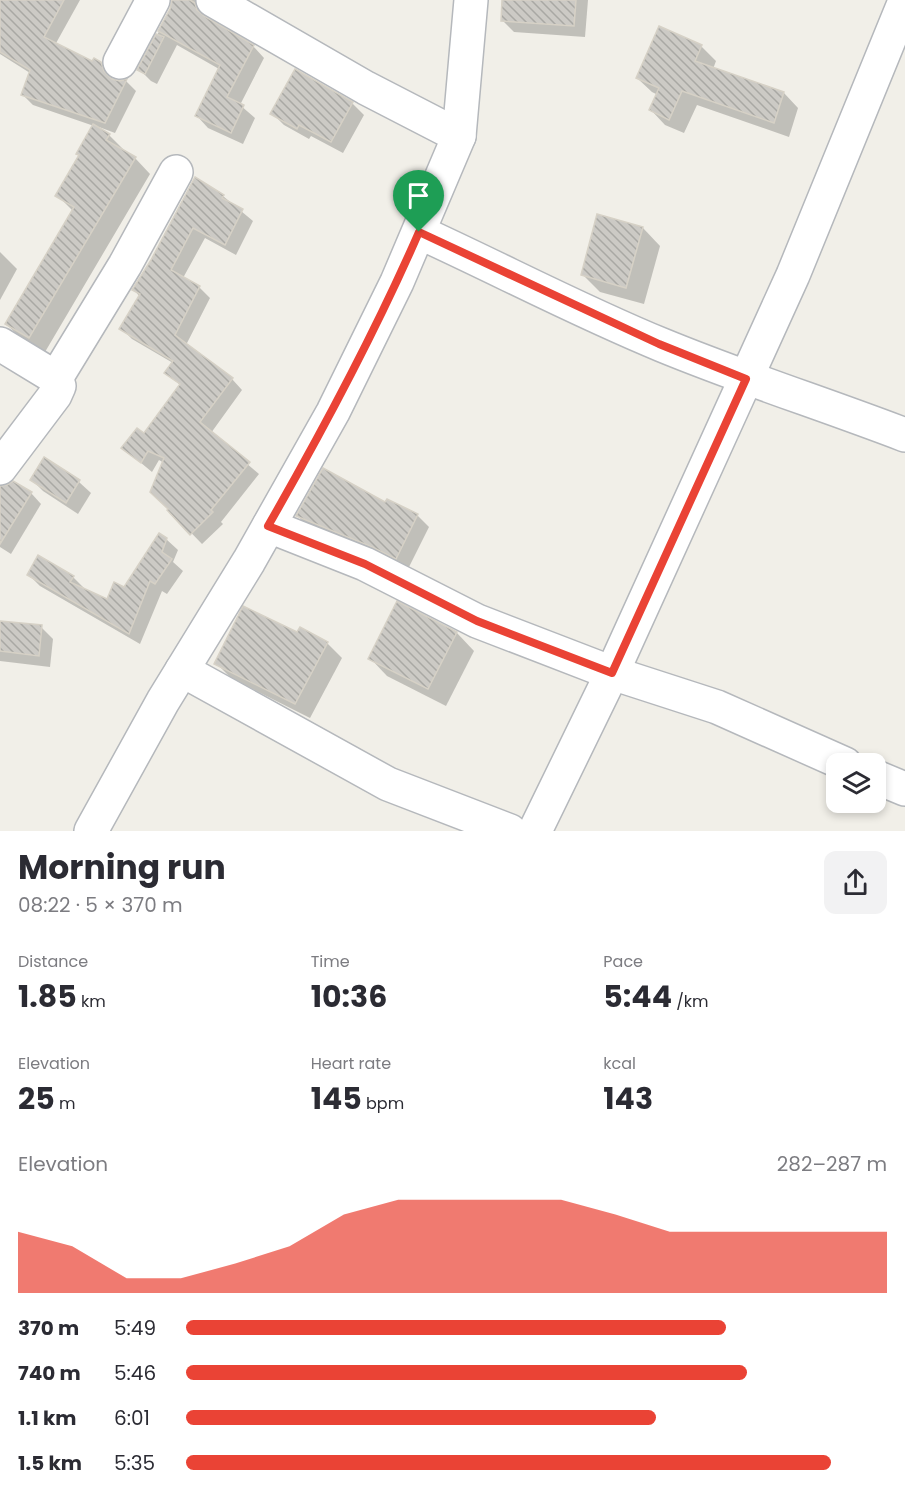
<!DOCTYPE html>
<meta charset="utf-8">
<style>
:root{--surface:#fff;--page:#f2f2f3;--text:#2b2b33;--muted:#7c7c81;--accent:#ea4335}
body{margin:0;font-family:Poppins,sans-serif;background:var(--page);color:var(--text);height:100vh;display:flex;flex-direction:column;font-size:22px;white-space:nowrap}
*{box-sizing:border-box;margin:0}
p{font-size:20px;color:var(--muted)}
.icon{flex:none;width:33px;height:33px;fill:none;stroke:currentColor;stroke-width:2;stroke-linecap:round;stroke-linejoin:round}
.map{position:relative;height:831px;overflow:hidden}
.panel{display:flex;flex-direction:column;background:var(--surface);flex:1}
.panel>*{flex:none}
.tools{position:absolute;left:826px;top:753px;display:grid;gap:12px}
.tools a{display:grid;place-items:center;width:60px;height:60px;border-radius:12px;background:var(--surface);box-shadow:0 3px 9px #0003;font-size:30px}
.pin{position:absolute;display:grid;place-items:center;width:51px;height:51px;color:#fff;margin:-62px -26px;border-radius:50% 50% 50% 0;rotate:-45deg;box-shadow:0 0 6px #0007}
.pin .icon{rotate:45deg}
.round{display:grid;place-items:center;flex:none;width:63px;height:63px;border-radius:12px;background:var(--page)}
.overview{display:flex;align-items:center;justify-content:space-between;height:102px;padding:0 18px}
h1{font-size:33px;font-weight:700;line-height:45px}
.stats{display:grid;grid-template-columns:repeat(3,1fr);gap:9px;height:102px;padding:6px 18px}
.stats div{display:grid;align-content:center}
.stats b{font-size:30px;font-weight:700}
.stats small{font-size:16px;font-weight:400}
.stats p{font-size:16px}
.chart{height:168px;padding:12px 18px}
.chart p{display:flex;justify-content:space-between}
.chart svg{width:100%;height:108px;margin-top:6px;fill:var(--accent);opacity:.7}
ul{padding:0 18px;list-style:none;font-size:20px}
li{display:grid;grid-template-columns:96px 72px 1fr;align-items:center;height:45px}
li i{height:15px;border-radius:8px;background:var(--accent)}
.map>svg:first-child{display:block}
.shadow{fill:#0003}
.building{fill:url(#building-back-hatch);stroke:#d6d1c6;stroke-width:1.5}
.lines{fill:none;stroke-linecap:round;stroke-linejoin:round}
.minor-casing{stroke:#b5b8bc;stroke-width:36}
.minor{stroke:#fff;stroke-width:33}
.route-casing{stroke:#fff;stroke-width:12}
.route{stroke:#ea4335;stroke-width:8}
</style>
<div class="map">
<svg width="905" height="831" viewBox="0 0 905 831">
<defs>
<pattern id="building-back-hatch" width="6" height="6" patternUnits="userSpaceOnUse" patternTransform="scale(1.5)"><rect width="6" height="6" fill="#cccac5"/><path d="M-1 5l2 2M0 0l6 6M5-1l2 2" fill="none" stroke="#a9a8a4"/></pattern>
</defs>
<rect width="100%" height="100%" fill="#f1efe8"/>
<g class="shadow">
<polygon points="0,0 80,0 55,45 93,64 100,63 111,74 113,81 120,82 126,81 136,91 115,133 99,127 98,129 109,135 124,150 123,152 135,158 150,174 45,352 22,339 6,324 73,211 57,195 80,156 94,126 33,105 23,95 30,73 0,54"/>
<polygon points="173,0 211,0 205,13 207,20 253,46 264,58 240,105 255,118 243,144 208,128 197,116 219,69 177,45 157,84 151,81 139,69 171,9"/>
<polygon points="504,0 588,0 585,37 514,32 503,21"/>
<polygon points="660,28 701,46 716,61 713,69 784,93 798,108 789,137 697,105 684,133 665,125 651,110 658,95 652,92 637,78"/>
<polygon points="352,103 364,115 343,153 311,136 309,139 284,125 272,113"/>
<polygon points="223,196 253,221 236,255 205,238 183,278 199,287 210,298 186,345 232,379 242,390 211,433 259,474 221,522 223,524 202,544 169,510 164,463 159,460 152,472 123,448 145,435 181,386 166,372 173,363 132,339 121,328 140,297 134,290"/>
<polygon points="643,228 660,246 644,304 600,292 583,275"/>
<polygon points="0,252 17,269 0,300"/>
<polygon points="45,459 79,482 91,493 78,514 43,491 32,480"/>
<polygon points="0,488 31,493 41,504 11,554 0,547"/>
<polygon points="386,504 417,515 429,527 408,569 309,528 298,516"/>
<polygon points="166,539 178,550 173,562 183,571 167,594 162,591 140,644 40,586 29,575 73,577 84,588 83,590 107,602 125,588"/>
<polygon points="398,603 457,633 474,651 446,706 387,676 370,658"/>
<polygon points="0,622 41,627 53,639 50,667 0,661"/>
<polygon points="298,634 327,643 342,658 310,718 231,678 216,663"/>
</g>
<g class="building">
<polygon points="0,0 64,0 44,37 92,61 94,58 101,62 104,71 112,79 120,81 127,79 105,123 21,95 30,70 0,52"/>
<polygon points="172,0 190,0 195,3 197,10 204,16 254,45 227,97 244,105 231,133 195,116 220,65 158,31 170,9"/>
<polygon points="502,0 576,0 574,26 501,21"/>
<polygon points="659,26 702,45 695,61 784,92 774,123 682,91 669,120 649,110 659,88 636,78"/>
<polygon points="156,34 164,37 145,74 137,70"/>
<polygon points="295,69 353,102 331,142 299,125 297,129 270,114"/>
<polygon points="93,124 110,134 106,140 136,157 29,338 5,324 74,207 55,196 79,155 76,154"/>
<polygon points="195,177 224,195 222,198 243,209 225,245 193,228 171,270 200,286 175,335 233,378 200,422 250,462 211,510 213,512 190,535 167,510 168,509 150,492 164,458 148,451 141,463 121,448 137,428 144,433 180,384 164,373 173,361 119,329 140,294 132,290 151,260"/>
<polygon points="597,214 643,227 626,288 581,275"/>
<polygon points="44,457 80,480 66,503 30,480"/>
<polygon points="323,468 385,502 387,499 418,514 396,559 372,547 296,516"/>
<polygon points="13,481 32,492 0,544 0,486 7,485"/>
<polygon points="159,533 167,538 162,552 172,559 155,584 150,581 129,634 27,575 38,555 74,576 70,582 107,599 114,582 124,587"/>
<polygon points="397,601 457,632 428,689 368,659"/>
<polygon points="243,606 297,632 300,627 328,642 295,704 214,664"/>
<polygon points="0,621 42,625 39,656 0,651"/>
</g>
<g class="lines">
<g class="minor-casing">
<g id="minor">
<polyline points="213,0 366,88 459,136"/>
<polyline points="120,62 153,0"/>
<path d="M419,232C500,269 579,311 662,345C742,378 824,404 905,435"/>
<polyline points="0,344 56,378 59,386 55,395 0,468"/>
<polyline points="56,378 125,265 176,172"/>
<polyline points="269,526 365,564 477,621 612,673 717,707 845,764"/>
<polyline points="182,670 388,784 510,831"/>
<polyline points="876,777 905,789"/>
<polyline points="91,831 163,701 249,561 333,412 397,282 459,136 471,0"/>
<polyline points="535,831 612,673 793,275 905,1"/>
</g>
</g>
<use href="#minor" class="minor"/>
</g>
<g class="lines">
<g class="route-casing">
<path id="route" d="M419,232L659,344L746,379L612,673L477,621L365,564L268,526C323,430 375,333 419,232Z"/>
</g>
<use href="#route" class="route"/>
</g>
</svg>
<div class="tools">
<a><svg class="icon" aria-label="layers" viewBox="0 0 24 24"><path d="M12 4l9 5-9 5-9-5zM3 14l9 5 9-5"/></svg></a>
</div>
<div class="pin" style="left:419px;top:232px;background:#1e9e55"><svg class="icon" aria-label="arrive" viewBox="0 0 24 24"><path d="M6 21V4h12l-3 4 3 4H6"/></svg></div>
</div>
<section class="panel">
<div class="overview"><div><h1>Morning run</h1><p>08:22 · 5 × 370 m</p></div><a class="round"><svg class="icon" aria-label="share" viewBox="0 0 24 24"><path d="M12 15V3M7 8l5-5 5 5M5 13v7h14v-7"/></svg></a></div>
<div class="stats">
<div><p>Distance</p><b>1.85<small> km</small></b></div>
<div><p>Time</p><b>10:36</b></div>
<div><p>Pace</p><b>5:44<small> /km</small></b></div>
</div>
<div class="stats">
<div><p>Elevation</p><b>25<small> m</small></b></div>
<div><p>Heart rate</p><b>145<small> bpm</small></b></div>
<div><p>kcal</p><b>143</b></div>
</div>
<div class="chart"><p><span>Elevation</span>282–287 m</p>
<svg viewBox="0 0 160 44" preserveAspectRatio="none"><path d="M0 44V19L10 25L20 38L30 38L40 32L50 25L60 12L70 6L80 6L90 6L100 6L110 12L120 19L130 19L140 19L150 19L160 19V44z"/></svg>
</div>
<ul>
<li><b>370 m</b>5:49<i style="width:77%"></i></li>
<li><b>740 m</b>5:46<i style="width:80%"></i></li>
<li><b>1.1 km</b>6:01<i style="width:67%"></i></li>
<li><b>1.5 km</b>5:35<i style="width:92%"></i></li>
</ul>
</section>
